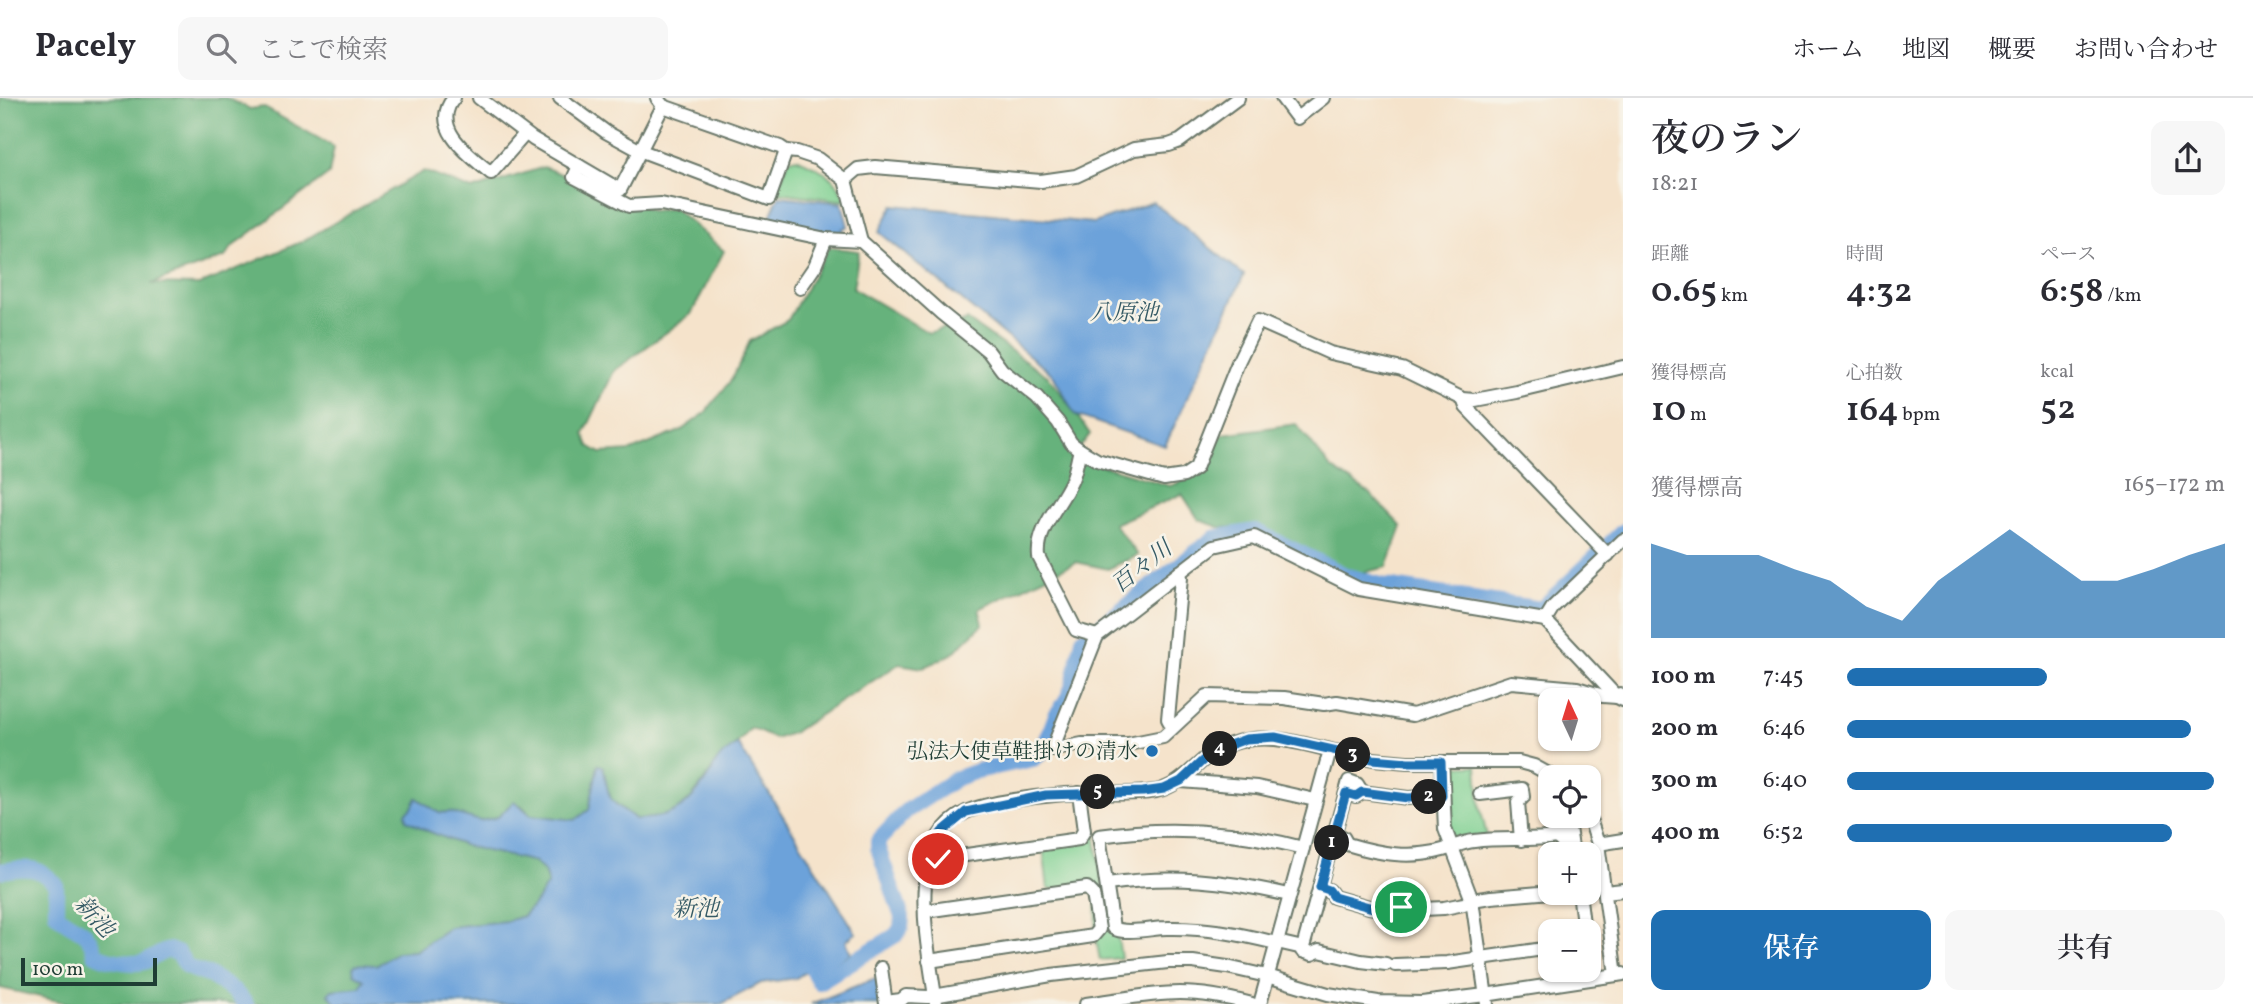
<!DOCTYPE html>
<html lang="ja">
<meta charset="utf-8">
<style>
:root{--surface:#fff;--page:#f7f7f7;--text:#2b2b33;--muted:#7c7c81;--line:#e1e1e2;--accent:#1f6fb2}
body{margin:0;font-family:Vollkorn,"Noto Serif JP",serif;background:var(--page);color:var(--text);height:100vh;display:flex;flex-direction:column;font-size:26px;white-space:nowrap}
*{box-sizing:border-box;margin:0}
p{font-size:23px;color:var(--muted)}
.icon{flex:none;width:38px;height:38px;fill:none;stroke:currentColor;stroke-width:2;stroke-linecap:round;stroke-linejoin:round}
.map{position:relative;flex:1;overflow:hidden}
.details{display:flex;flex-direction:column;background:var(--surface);width:630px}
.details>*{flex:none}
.needle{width:46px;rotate:356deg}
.tools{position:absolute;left:1538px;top:590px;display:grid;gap:14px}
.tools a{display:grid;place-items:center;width:63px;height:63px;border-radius:14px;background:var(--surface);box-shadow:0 2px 5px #0004;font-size:35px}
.scale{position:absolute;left:21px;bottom:18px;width:136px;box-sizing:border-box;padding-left:7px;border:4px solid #1f3d34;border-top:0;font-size:19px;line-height:24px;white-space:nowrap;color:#1f3d34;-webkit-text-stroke:5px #f7f3e8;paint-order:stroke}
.pin{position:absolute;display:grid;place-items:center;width:60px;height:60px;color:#fff;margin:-30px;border:4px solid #fff;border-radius:50%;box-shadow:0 2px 7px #0007}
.km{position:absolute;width:35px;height:35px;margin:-18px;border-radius:50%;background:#222;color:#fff;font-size:19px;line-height:35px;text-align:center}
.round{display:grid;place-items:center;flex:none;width:74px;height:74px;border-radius:14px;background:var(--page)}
.summary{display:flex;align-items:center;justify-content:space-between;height:119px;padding:0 28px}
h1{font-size:38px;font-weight:600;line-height:52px}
.metrics{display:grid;grid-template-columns:repeat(3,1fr);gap:10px;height:119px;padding:7px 28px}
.metrics div{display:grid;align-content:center}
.metrics b{font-size:35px;font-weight:600}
.metrics small{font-size:19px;font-weight:400}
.metrics p{font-size:19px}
.chart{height:196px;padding:14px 28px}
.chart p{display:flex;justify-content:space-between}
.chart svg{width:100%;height:126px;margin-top:7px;fill:var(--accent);opacity:.7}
.button{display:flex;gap:14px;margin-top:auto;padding:14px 28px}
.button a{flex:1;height:80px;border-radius:14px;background:var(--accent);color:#fff;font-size:28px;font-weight:600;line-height:80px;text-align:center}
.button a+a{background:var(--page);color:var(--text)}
ul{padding:0 28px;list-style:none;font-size:23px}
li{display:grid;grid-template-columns:112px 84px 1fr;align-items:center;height:52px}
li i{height:18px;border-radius:9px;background:var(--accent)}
header{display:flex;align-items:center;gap:42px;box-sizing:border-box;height:98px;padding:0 35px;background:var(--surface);border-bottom:2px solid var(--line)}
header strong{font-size:33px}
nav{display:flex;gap:38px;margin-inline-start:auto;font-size:24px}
.search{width:490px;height:63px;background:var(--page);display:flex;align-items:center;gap:18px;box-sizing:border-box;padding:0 24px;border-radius:14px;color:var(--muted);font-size:26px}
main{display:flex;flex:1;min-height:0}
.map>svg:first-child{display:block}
.green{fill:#7ed091;stroke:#4e8662;stroke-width:2}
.forest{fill:#66b27b;stroke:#427858;stroke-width:2}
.water{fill:#6ca2da;stroke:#467087;stroke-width:2}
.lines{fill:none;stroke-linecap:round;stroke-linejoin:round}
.river{stroke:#6ca2da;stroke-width:16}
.minor-casing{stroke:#6a7769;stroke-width:16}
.minor{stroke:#fff;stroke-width:12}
.route-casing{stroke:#fff;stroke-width:14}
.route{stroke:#1f6fb2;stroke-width:9}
.poi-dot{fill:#1f6fb2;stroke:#f7f3e8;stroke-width:2.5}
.labels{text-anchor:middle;stroke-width:5;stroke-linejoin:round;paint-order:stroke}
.poi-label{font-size:21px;fill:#1f3d34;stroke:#f7f3e8;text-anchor:end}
.water-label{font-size:23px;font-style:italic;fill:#365b66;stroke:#f7f3e8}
</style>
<header>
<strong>Pacely</strong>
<div class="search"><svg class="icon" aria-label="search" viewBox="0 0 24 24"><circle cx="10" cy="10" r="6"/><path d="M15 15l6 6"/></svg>ここで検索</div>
<nav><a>ホーム</a><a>地図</a><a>概要</a><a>お問い合わせ</a></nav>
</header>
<main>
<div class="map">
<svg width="1623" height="906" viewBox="0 0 1623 906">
<rect width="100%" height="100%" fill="#f7f3e8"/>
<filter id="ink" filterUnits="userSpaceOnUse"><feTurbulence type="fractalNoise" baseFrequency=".0143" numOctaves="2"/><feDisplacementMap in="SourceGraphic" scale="14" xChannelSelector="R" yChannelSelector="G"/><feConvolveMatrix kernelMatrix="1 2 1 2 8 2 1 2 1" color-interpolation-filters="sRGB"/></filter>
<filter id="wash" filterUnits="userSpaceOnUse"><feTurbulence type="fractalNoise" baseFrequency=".00686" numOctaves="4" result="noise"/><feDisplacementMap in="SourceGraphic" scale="28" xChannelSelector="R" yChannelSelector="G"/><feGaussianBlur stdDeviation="1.57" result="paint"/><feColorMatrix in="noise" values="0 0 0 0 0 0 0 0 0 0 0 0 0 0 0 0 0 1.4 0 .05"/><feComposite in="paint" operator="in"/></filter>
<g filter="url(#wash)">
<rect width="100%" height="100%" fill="#f5e3cb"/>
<g class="green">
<path d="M796,60C818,69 838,79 846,103L776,94L789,62Z"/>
<polygon points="1450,668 1477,668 1480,709 1487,738 1458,742 1450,737 1447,674"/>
<polygon points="1089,734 1095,734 1109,832 1118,839 1121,860 1100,862 1096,842 1097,792 1048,791 1043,750"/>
</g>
<path class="forest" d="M0,0H226L250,11L263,9L334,49L329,76L233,148L225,159L151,186L199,187L301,144L424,73L472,92L544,69L652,113L674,110L724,153L691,216L614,273L584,336L589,348L601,355L631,353L680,333L704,316L732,281L750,243L788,222L829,149L859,153L853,190L929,235L967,222L1049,279L1090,336L1073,359L1170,388L1187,382L1223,336L1296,326L1331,370L1370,396L1402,429L1387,469L1357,476L1326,474L1258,431L1219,429L1199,422L1182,396L1114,426L1138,457L1108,471L1076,464L979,511L983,526L952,556L923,570L899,566L792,635L775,641L751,630C745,637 739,644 732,650C727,655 719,659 716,665C692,700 682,722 635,721C628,714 618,709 612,702C606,694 606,679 603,669L598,667L589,712L576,722L531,717L521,707L509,710L498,719L480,723L450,714L439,715L417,700L412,710L406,715L407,722L428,733L466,748L535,764L544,773L548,785L537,803L523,818L507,823L450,829L415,853L398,854L376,867L360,890L332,892L329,896L337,906H72L0,890Z"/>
<g class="water">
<polygon points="779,98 842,105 848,128 842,131 843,136 820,135 768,123"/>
<polygon points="1153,104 1244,177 1165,348 1075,317 1053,277 879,134 893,107 1094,125"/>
<path d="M738,646L856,835L846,843L851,855L813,882L807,873L796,880L761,885L721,906H337L328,896L332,892L360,889L364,882L354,876L353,869L356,866L376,867L398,854L415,853L450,829L507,823L523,818L537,803L548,785L544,773L535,764L466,748L428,733L407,722L406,715L412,710L417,700L439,715L450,714L480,723L498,719L514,703L531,717L575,722L589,712L598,667L603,668C606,679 606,694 612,702C617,709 628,714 635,721C673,722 692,706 711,674C713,671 714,667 716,664C721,657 731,651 738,646Z"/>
<polygon points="876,880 881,906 811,906"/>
</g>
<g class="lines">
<g class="river">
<path d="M0,773C25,770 38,766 56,787V815C74,834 87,826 95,856C105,862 132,867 144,864C153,861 160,854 169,852L179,856L187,869L211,878L235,894L246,906"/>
<polyline points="806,861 819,884 896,837 901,830 902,819 878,750 878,743 906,713 957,680 977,673 1033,661 1042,655 1056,617 1067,602 1073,587 1083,541 1214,440 1255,433 1347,478 1385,488 1541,511 1623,433"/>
</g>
</g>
</g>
<g filter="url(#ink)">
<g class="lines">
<g class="minor-casing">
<g id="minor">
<path d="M454,0C429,29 470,58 491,75L525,36"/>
<polyline points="479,0 533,41 620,92 663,8"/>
<polyline points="560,0 606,34 639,52 769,101 786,53"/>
<polyline points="657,0 663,8 780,49 786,53 797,54 818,61 845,82 861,143"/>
<polyline points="1282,0 1297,20 1323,0"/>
<polyline points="579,68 574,79 629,108 661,106 826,141 861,143 941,215 988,253 1002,272 1037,300 1058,324 1071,345 1080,352 1097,362 1164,381 1184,378 1196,370 1239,262 1258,223 1330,255 1402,271 1463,301 1475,302 1517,294 1623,269"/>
<polyline points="845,82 858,71 875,69 1041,83 1076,78 1134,51 1169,47 1180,43 1238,0"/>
<polyline points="800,190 815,168 826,141"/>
<polyline points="1463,301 1466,309 1608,457"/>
<path d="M1080,352C1077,362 1076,374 1071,384C1060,408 1036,431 1039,459L1076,532L1097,538"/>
<polyline points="1545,522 1553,509 1623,442"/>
<polyline points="1172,628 1168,621 1181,480 1180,474"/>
<polyline points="1052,652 1097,538 1214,448 1254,439 1359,491 1545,522 1617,599 1623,602"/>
<polyline points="1052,652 1082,646 1128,646 1163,639 1207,598 1284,600 1324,606 1337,604 1413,617 1511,584 1577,590 1603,598 1617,599 1620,596"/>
<polyline points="1330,652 1373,661 1407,664 1519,664 1534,668 1554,679"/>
<polyline points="1442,664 1445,731 1472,802 1487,906"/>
<polyline points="1181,683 1257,689 1315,702"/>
<polyline points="1362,694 1408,700 1442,698"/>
<polyline points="1346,695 1356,698 1362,694 1357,686 1349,683 1302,853 1312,856 1319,853 1361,863 1386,866"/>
<polyline points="1480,696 1522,691 1523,699 1518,704 1521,742"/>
<polyline points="1589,718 1598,746 1616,877"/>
<path d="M1334,736L1343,739L1347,746C1380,756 1410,761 1443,752C1454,749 1463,744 1474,743C1501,739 1529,743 1556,739"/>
<polyline points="1571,742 1562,744 1556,739 1561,731 1569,730 1573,756"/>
<polyline points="1598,746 1623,742"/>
<polyline points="928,760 938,761 1079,741 1084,733 1079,695"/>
<path d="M1107,786C1174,777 1224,782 1289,797"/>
<polyline points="1320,789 1329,792 1334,799 1369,809 1394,813"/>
<polyline points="1579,794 1584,833"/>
<polyline points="1605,794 1623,792"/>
<polyline points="1403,812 1444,810 1464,806 1472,802 1491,799 1552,794"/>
<polyline points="925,813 1087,790 1093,796 1099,831 1093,838 929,863"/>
<polyline points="1277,844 1303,850"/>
<path d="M1276,845C1240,836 1205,829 1167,830C1152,830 1125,837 1113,830L1099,738C1169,728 1235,732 1303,750"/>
<polyline points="1395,867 1447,865 1550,850"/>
<polyline points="881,870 886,906"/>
<polyline points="886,904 901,902 906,898 928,899 1051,877 1168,864 1193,864 1227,869 1267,878 1328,896 1378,904 1422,905 1485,897 1623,876"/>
<path d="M936,906C929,851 902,744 966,714C988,704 1040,698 1065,696C1095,694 1126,698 1156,693C1178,688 1191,672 1208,658C1214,652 1223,650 1231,646C1265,634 1296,644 1330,652L1260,906"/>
<path d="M1086,906C1117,902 1149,895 1180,895C1204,895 1229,900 1252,906"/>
</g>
</g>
<use href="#minor" class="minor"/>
</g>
</g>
<g class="lines" filter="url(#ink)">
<g class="route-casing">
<polyline id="route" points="938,761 928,760 932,750 942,734 966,714 1046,697 1143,694 1164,691 1181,683 1213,653 1246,641 1275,639 1373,661 1408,664 1441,664 1442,698 1408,700 1362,694 1356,698 1346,695 1320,789 1329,792 1334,799 1369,809 1394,813 1397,808 1401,809"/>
</g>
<use href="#route" class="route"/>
</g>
<circle class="poi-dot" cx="1152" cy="653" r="7"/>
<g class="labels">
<g class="poi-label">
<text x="1138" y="660">弘法大使草鞋掛けの清水</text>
</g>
<g class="water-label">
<text x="1124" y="222">八原池</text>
<text transform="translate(1141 468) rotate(-38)" y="8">百々川</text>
<text x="696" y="818">新池</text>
<text transform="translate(95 818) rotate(48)" y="8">新池</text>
</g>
</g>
</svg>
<div class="tools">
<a><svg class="needle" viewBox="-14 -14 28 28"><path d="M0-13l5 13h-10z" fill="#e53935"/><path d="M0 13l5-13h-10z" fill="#7c7c81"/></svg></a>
<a><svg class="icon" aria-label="locate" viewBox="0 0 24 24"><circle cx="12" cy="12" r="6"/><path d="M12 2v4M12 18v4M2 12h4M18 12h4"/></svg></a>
<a>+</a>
<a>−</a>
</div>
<div class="scale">100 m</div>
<div class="pin" style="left:1401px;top:809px;background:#1e9e55"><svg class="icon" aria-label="arrive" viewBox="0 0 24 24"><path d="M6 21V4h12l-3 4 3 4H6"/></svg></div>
<div class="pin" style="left:938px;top:761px;background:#d93025"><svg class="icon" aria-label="check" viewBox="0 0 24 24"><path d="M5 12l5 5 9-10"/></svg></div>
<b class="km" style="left:1332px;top:745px">1</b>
<b class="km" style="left:1429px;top:699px">2</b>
<b class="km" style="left:1353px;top:657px">3</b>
<b class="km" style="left:1220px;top:651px">4</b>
<b class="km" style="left:1098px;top:694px">5</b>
</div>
<section class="details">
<div class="summary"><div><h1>夜のラン</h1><p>18:21</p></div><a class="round"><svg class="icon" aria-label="share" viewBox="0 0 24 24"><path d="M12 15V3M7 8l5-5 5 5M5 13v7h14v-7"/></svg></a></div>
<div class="metrics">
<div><p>距離</p><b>0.65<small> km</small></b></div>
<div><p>時間</p><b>4:32</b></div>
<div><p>ペース</p><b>6:58<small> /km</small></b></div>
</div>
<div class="metrics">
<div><p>獲得標高</p><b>10<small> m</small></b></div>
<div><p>心拍数</p><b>164<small> bpm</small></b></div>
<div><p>kcal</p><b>52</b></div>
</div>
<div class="chart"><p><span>獲得標高</span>165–172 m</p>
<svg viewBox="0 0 160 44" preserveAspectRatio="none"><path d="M0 44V11L10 15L20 15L30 15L40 20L50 24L60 33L70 38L80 24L90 15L100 6L110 15L120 24L130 24L140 20L150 15L160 11V44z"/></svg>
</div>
<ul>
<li><b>100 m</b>7:45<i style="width:53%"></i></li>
<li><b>200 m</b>6:46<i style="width:91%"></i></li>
<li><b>300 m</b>6:40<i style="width:97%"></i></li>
<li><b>400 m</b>6:52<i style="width:86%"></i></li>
</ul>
<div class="button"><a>保存</a><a>共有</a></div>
</section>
</main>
